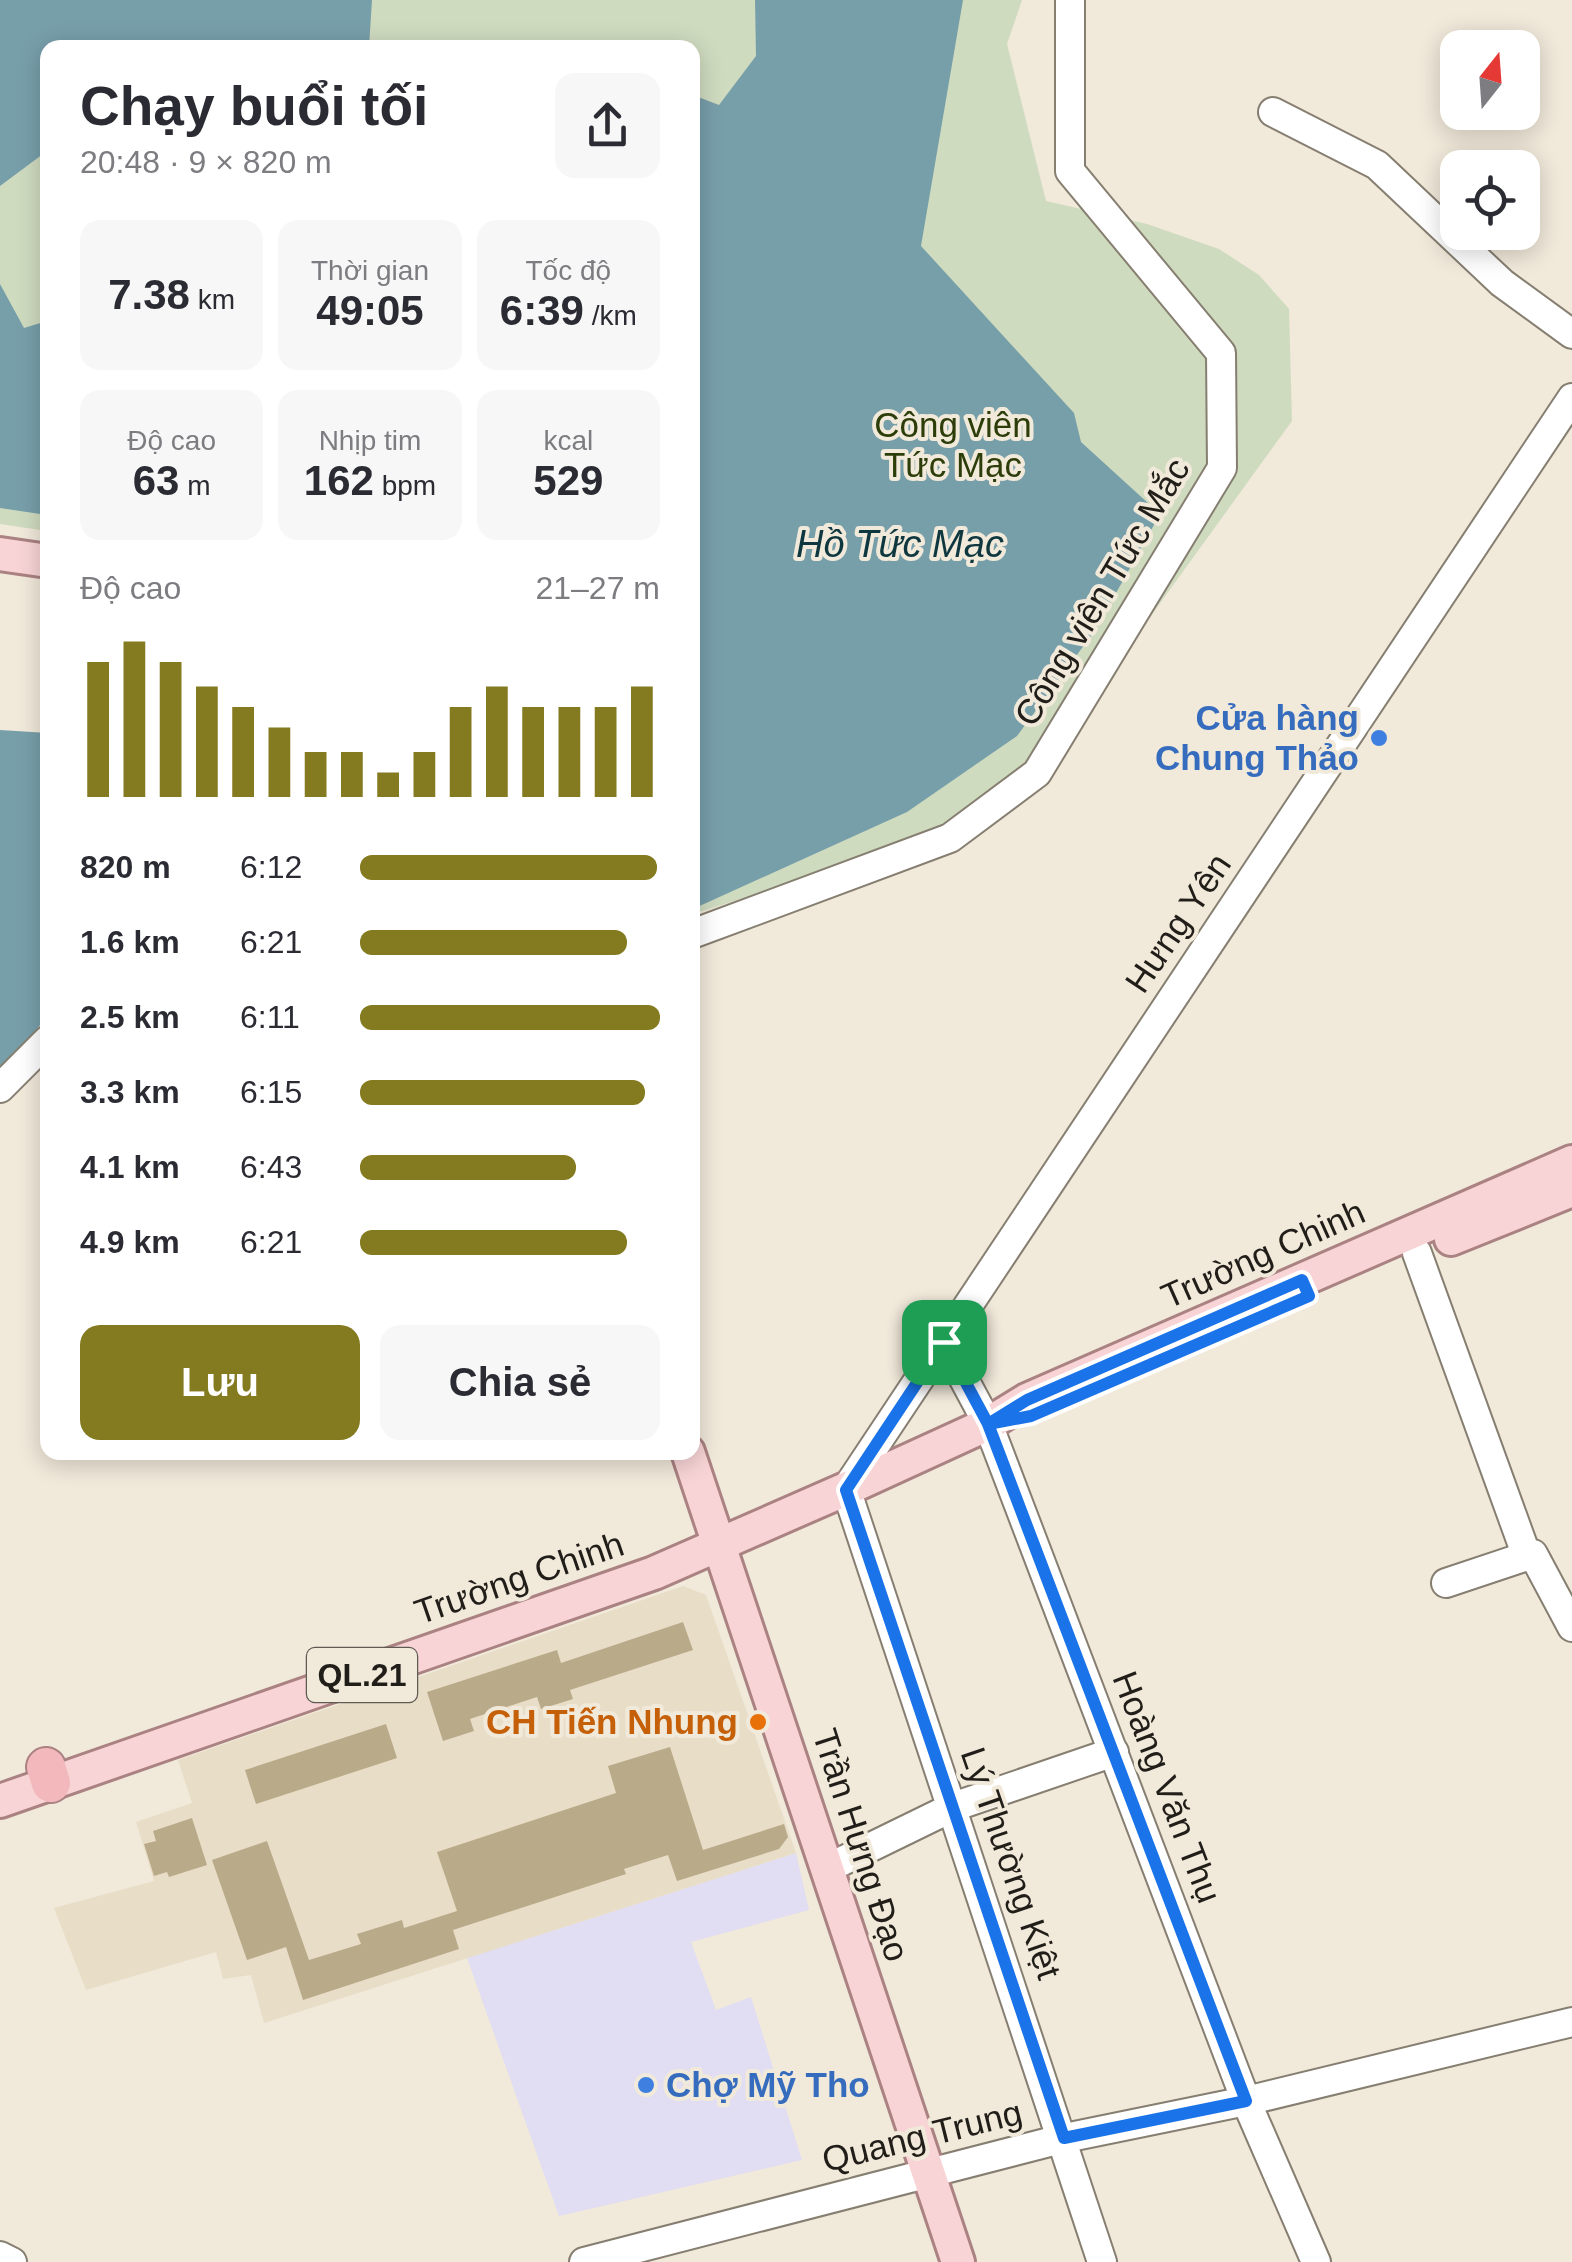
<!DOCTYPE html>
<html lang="vi">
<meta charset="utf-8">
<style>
:root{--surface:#fff;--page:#f7f7f7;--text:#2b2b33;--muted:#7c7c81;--accent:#847a1f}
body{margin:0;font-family:Helvetica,sans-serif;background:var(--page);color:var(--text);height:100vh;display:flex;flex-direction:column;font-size:38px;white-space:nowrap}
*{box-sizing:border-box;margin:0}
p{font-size:32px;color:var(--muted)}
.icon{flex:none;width:55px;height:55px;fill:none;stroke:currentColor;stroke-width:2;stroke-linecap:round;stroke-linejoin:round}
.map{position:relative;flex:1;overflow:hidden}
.details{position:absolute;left:40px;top:40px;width:660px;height:1420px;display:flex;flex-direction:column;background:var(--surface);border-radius:20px;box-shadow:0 5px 25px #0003}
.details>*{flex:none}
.needle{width:65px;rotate:17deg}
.tools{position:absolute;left:1440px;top:30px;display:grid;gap:20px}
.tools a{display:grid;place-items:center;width:100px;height:100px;border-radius:20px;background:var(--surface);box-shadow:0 5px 25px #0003;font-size:50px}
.pin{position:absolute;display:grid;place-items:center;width:85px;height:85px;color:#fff;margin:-42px;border-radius:20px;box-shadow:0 5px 15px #0006}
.round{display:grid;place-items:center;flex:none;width:105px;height:105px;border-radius:20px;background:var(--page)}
.overview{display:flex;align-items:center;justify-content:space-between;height:170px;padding:0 40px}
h1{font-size:55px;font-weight:700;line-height:75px}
.stats{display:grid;grid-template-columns:repeat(3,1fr);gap:15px;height:170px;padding:10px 40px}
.stats div{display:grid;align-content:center;border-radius:20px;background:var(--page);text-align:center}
.stats b{font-size:42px;font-weight:700}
.stats small{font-size:28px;font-weight:400}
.stats p{font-size:28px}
.chart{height:280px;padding:20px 40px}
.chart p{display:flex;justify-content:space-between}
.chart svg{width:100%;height:180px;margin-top:10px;stroke:var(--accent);stroke-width:6}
.button{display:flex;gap:20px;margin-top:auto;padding:20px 40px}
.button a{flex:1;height:115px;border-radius:20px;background:var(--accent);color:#fff;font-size:40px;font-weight:700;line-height:115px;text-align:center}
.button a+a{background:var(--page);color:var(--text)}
ul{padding:0 40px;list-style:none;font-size:32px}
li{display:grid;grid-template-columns:160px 120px 1fr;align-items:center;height:75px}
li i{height:25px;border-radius:12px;background:var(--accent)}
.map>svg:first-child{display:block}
.commercial{fill:#e1ddf3}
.built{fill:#e8ddc7}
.green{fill:#cfdbbf}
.water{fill:#779faa}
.building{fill:#b9aa8a}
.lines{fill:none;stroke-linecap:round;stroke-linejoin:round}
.minor-casing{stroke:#867f71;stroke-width:32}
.major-casing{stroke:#aa8282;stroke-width:38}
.highway-casing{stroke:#aa8282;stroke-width:42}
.minor{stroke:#fff;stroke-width:28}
.major{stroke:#f8d4d6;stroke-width:32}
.highway{stroke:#f3b8bb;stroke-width:38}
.route-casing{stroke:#fff;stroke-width:20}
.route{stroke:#1a73e8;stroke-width:12}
.shop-dot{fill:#3f7fe0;stroke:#f1e9da;stroke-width:4}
.food-dot{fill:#e8710a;stroke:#f1e9da;stroke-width:4}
.labels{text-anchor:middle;stroke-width:8;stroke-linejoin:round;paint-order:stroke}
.shield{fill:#f1e9da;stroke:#5f5b53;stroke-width:2.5}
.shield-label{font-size:32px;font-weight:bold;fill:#211e19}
.park-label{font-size:35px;fill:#2d3d0a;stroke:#f1e9da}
.street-label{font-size:35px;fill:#211e19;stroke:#f1e9da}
.shop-label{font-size:35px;font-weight:bold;fill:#366cbe;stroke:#f1e9da;text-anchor:end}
.food-label{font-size:35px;font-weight:bold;fill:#c56008;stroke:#f1e9da;text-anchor:end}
.water-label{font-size:38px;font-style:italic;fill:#0f3740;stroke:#f1e9da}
</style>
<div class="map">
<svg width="1572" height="2262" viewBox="0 0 1572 2262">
<rect width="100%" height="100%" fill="#f1e9da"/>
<polygon class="commercial" points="796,1853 809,1910 691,1942 716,2010 751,1997 802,2160 559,2216 467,1958"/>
<polygon class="built" points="683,1586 706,1595 796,1853 264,2023 251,1975 223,1979 216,1952 86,1990 54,1908 154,1881 136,1822 192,1803 178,1760"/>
<polygon class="green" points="0,0 1022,0 1007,44 1046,201 1147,224 1219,249 1259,275 1289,309 1292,421 1037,773 963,829 693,914 692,48 48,48 47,531 0,524"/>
<g class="water">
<polygon points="0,0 372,0 369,47 48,48 47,151 0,186"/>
<polygon points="755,0 963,0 921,246 1074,413 1081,442 1160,514 1096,629 1017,736 907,812 693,909 693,95 719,105 756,56"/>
<polygon points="0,284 24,328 47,321 47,515 0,508"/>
<polygon points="0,730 48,733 47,1017 0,1072"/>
</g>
<g class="building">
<polygon points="683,1622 693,1650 570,1690 573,1699 541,1709 537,1697 470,1719 474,1731 443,1741 427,1692 557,1650 561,1663"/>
<polygon points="386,1724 397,1758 256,1804 245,1770"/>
<polygon points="670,1747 703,1850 784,1824 788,1837 779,1849 677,1881 668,1855 624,1869 626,1874 453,1930 459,1949 303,2000 286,1947 247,1960 212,1860 267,1841 309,1960 361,1944 357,1934 402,1920 404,1928 457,1911 437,1852 616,1793 608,1766"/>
<polygon points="192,1818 207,1865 169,1877 167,1872 154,1876 144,1844 156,1841 153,1831"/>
</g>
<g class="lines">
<g class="minor-casing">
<g id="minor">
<polyline points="1273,112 1377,165 1502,283 1572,334"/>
<polyline points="692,934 950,838 1037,773 1222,468 1221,353 1070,171 1070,0"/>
<polyline points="0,1088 48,1040"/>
<polyline points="1417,1253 1526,1554"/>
<polyline points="944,1342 988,1424 1246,2101 1316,2262"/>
<polyline points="1446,1583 1533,1554 1572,1627"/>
<polyline points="826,1869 953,1807 1114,1752"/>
<polyline points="0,2256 12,2262"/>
<polyline points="584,2262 1065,2138 1246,2101 1572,2022"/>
<polyline points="1102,2262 846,1489 1572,398"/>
</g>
</g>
<g class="major-casing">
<g id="major">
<polyline points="0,554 48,561"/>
<polyline points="1451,1239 1572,1190"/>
<polyline points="688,1452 958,2262"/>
<polyline points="0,1801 654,1573 846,1489 988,1424 1027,1400 1572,1162"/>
</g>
</g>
<g class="highway-casing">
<polyline id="highway" points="46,1767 51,1783"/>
</g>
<use href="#minor" class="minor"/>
<use href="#major" class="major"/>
<use href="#highway" class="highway"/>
</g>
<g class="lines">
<g class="route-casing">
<polyline id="route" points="944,1342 846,1490 1064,2138 1246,2101 988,1424 1027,1400 1302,1280 1309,1296 1031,1416 988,1424 944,1342"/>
</g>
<use href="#route" class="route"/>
</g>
<g class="shop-dot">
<circle cx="1379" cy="738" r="10"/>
<circle cx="646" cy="2085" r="10"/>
</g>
<circle class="food-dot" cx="758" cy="1722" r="10"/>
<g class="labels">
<rect class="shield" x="307" y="1648" width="110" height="54" rx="8"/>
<g class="shield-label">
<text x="362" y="1686">QL.21</text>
</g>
<g class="park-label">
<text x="953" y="437">Công viên<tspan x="953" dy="40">Tức Mạc</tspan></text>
</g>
<g class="street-label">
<text transform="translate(1102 592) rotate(-59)" y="12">Công viên Tức Mắc</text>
<text transform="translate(1178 923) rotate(-56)" y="12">Hưng Yên</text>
<text transform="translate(1263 1254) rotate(-24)" y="12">Trường Chinh</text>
<text transform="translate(519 1578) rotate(-19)" y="12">Trường Chinh</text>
<text transform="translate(1167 1787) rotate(69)" y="12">Hoàng Văn Thụ</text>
<text transform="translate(861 1845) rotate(72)" y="12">Trần Hưng Đạo</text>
<text transform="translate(1011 1863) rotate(71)" y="12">Lý Thường Kiệt</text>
<text transform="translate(922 2136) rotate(-14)" y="12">Quang Trung</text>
</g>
<g class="shop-label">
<text x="1359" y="730">Cửa hàng<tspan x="1359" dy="40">Chung Thảo</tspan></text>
<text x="666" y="2097" text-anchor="start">Chợ Mỹ Tho</text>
</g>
<g class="food-label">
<text x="738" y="1734">CH Tiến Nhung</text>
</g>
<g class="water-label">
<text x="900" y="557">Hồ Tức Mạc</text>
</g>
</g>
</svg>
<div class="tools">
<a><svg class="needle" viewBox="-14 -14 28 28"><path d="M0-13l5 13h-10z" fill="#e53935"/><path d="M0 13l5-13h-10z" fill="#7c7c81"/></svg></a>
<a><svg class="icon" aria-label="locate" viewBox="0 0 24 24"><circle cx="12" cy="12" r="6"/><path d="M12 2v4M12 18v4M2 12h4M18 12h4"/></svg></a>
</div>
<div class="pin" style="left:944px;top:1342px;background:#1e9e55"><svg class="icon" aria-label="arrive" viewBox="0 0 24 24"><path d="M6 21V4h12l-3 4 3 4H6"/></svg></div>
<section class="details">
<div class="overview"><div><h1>Chạy buổi tối</h1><p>20:48 · 9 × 820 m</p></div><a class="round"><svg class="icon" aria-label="share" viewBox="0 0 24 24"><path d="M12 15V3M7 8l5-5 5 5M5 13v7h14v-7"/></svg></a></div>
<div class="stats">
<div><b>7.38<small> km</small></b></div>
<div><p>Thời gian</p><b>49:05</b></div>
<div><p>Tốc độ</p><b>6:39<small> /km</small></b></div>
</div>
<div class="stats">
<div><p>Độ cao</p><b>63<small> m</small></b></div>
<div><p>Nhịp tim</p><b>162<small> bpm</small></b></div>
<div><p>kcal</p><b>529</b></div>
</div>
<div class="chart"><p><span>Độ cao</span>21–27 m</p>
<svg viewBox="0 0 160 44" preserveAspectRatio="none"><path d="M5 44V11M15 44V6M25 44V11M35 44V17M45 44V22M55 44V27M65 44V33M75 44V33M85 44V38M95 44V33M105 44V22M115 44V17M125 44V22M135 44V22M145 44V22M155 44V17"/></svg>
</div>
<ul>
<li><b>820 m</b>6:12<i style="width:99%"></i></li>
<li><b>1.6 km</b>6:21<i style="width:89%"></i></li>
<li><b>2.5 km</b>6:11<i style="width:100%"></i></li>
<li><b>3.3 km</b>6:15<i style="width:95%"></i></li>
<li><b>4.1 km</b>6:43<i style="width:72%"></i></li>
<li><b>4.9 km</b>6:21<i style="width:89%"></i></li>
</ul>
<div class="button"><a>Lưu</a><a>Chia sẻ</a></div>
</section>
</div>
